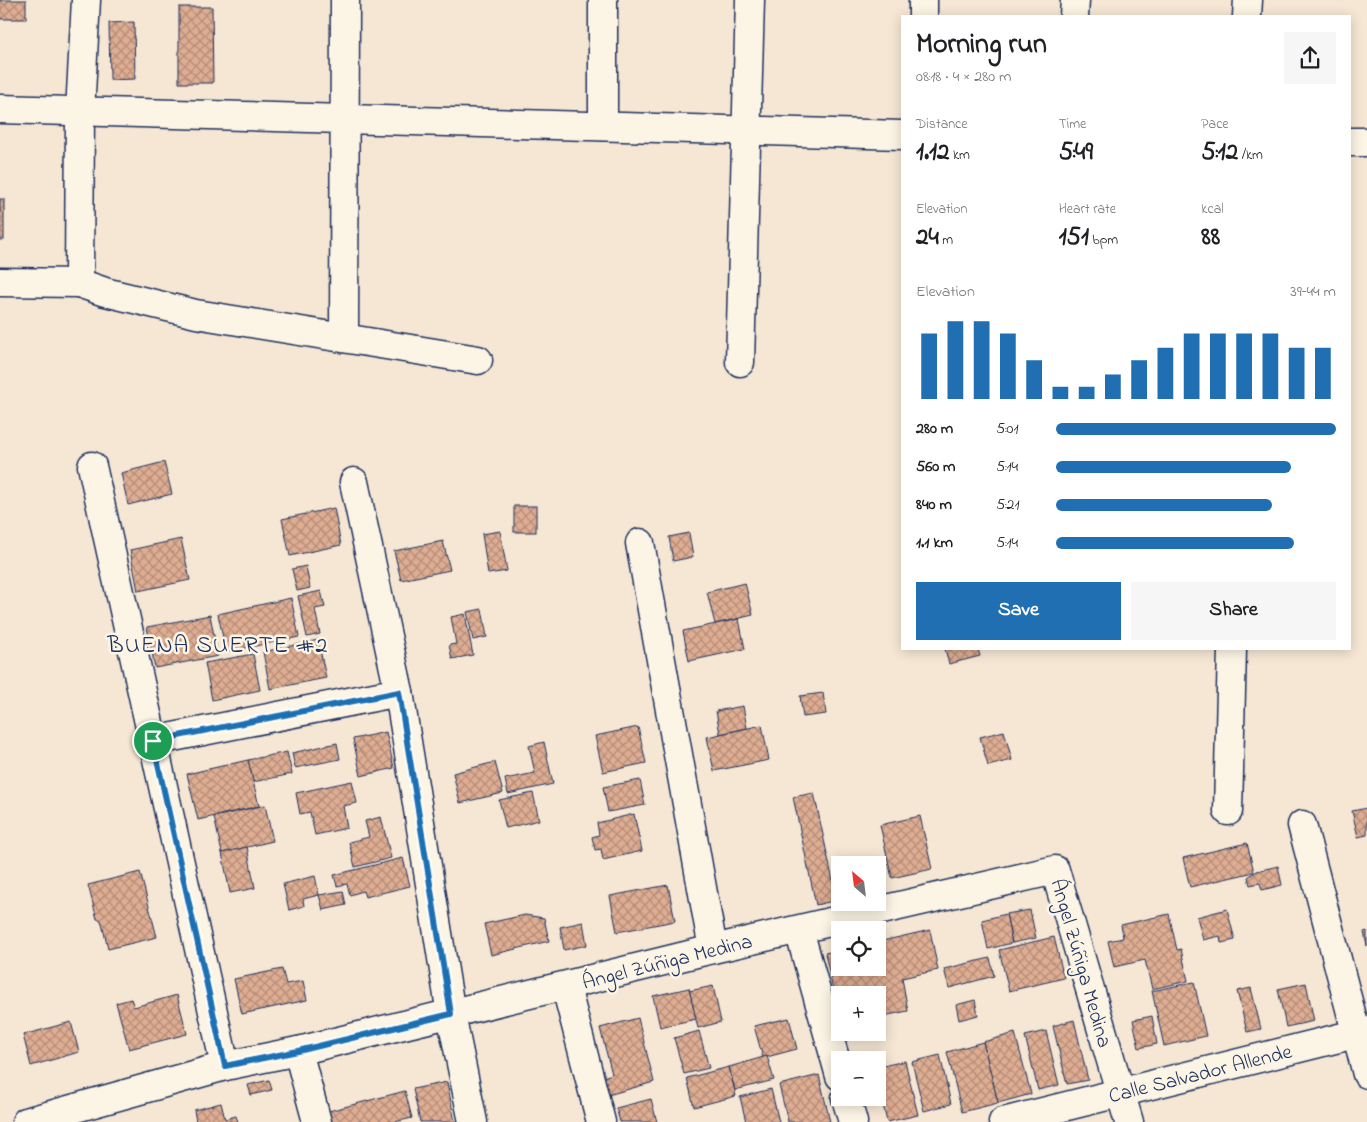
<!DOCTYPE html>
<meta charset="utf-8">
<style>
:root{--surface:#fff;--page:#f6f6f6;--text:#202124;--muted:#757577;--accent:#1f6fb2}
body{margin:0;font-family:"Indie Flower",sans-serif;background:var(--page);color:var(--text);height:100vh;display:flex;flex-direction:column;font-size:19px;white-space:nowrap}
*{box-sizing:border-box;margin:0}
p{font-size:16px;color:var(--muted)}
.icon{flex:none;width:28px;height:28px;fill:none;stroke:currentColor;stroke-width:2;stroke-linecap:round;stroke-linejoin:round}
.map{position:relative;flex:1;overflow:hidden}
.details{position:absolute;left:901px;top:15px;width:450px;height:635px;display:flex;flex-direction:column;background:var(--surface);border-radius:0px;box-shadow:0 2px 12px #0003}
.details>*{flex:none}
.needle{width:32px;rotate:332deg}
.controls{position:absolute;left:831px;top:856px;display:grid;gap:10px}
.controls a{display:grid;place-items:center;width:55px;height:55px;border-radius:0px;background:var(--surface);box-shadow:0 2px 12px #0003;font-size:25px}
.pin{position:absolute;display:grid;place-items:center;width:42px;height:42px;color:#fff;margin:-21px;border:2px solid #fff;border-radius:50%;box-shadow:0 1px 5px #0007}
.round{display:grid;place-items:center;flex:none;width:52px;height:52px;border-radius:0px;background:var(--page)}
.summary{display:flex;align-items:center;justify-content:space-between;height:85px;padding:0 15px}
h1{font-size:28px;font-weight:700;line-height:38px}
.figures{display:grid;grid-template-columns:repeat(3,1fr);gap:8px;height:85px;padding:5px 15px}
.figures div{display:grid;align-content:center}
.figures b{font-size:25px;font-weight:700}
.figures small{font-size:14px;font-weight:400}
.figures p{font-size:14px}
.chart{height:140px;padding:10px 15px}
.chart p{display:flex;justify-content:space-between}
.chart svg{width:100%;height:90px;margin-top:5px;stroke:var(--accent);stroke-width:6}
.primary-button{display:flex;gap:10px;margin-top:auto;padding:10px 15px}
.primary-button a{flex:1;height:58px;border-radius:0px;background:var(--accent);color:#fff;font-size:20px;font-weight:700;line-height:58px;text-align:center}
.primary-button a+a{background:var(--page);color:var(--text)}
ul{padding:0 15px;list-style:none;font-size:16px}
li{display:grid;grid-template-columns:80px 60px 1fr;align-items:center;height:38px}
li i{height:12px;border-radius:6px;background:var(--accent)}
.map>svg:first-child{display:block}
.building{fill:url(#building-cross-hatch);stroke:#1b2f5e}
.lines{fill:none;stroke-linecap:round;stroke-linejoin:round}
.minor-casing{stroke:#1b2f5e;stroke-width:31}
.tertiary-casing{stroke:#1b2f5e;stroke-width:31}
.minor{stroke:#fcf5e5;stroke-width:28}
.tertiary{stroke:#fcf5e5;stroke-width:28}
.route-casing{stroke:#fff;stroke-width:10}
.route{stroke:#1f6fb2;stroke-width:6}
.labels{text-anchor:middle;stroke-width:5;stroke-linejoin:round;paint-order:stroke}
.street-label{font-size:21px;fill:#1b2f5e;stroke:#fcf5e5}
.quarter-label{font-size:24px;letter-spacing:1px;fill:#1b2f5e;stroke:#fcf5e5}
</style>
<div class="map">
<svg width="1367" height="1122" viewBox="0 0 1367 1122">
<defs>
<pattern id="building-cross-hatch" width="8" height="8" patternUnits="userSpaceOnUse" patternTransform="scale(1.25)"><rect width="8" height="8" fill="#dfad91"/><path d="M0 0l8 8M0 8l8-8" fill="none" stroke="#b48d7a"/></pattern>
</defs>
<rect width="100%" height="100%" fill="#f6e7d4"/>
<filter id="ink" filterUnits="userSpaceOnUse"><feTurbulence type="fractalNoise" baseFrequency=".02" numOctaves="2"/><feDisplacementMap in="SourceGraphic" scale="10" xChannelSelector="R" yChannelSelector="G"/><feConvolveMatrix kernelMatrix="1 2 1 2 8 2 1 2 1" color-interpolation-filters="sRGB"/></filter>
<g filter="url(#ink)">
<g class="building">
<rect x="0" y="0" width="26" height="19"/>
<polygon points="179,7 212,7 213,83 179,83"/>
<polygon points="134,22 135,79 110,80 109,23"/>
<rect x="0" y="199" width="4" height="41"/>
<polygon points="164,462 172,494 128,505 121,473"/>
<rect x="514" y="506" width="22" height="26"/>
<polygon points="334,508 341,545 290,556 282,519"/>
<polygon points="500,531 507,571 488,574 482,534"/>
<polygon points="689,533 693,557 673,561 669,537"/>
<polygon points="181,539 190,580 138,591 130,550"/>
<polygon points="443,541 450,570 401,580 394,551"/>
<polygon points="306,566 310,588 297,591 292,569"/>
<polygon points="745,583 753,615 715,624 707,592"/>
<polygon points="321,591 325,607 315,609 320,634 307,637 298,596"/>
<polygon points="291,598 299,637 226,652 218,614"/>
<polygon points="482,609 487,637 473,640 467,612"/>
<polygon points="465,614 473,655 452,659 449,645 456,644 451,617"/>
<polygon points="210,615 218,656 155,668 147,627"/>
<polygon points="739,619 745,649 689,661 683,631"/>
<polygon points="318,640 326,678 270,689 263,652"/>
<polygon points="945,649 978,649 980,656 949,664"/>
<polygon points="253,654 260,690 212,700 205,663"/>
<polygon points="823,693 826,714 803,717 800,696"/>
<polygon points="743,706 747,728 720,734 716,711"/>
<polygon points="762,725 769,760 714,771 707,737"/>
<polygon points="638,727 646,763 603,772 595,736"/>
<polygon points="1004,731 1012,760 988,766 980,737"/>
<polygon points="386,732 394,768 361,776 353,739"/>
<polygon points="544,742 553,784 508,794 505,779 535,773 529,746"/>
<polygon points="337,743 340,759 295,768 292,753"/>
<polygon points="287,752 292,774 253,782 248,760"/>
<polygon points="248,760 259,806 198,820 187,774"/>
<polygon points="495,762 503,793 460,803 453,773"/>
<polygon points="640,780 645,805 608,812 603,787"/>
<polygon points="352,781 357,803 343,806 347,828 315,835 310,812 300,814 296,793"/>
<polygon points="533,793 539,820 506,828 499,800"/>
<polygon points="814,793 837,900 816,905 793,797"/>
<polygon points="265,805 273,841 222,853 214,817"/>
<polygon points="1367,808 1367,835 1358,837 1352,811"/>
<polygon points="634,814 642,851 603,860 601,849 595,850 592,837 599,835 597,823"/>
<polygon points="920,816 932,869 892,878 880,825"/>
<polygon points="381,817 391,858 355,867 349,842 369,837 365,821"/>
<polygon points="1247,843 1254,872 1190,887 1183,858"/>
<polygon points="247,847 255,888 230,893 222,853"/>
<polygon points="403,858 410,886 365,897 363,891 350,895 347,884 337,886 334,875"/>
<polygon points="1278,866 1282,885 1262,890 1260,883 1250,885 1248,877 1257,871"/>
<polygon points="140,872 157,937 108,949 101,920 97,919 88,885"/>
<polygon points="315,876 319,895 303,899 304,906 289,910 283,884"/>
<polygon points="668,885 675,921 617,932 610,896"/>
<polygon points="343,891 346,905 323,910 319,895"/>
<polygon points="1227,909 1235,940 1221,943 1220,936 1203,940 1197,917"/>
<polygon points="1030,910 1036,938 1012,943 1006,914"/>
<polygon points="1006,914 1012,943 988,949 982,920"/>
<polygon points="1169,914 1177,950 1181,949 1188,981 1152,989 1145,960 1114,967 1108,941 1123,938 1121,925"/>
<polygon points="525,915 544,918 549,941 491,955 484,924"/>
<polygon points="583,922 587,945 564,950 560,927"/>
<polygon points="930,930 938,970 902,978 908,1011 878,1017 878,995 840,995 840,1014 838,1014 825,953 840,950 840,968 878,968 878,942"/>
<polygon points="1367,931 1367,946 1364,932"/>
<polygon points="1054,937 1064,978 1009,991 999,950"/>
<polygon points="990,958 994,976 949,988 944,969"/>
<polygon points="282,969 286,984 303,981 307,1000 242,1014 234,979"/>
<polygon points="1194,982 1206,1036 1164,1046 1152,991"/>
<polygon points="1306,983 1314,1021 1286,1027 1278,989"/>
<polygon points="713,986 721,1022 698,1028 689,991"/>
<polygon points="689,988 696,1019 660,1027 653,996"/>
<polygon points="1251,988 1261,1029 1247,1032 1237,991"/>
<polygon points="177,995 187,1034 129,1049 116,1003 131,999 134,1007"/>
<polygon points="975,1000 978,1015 959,1020 956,1005"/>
<polygon points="1152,1016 1157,1044 1139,1048 1133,1020"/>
<polygon points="638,1018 654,1082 608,1095 603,1077 612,1074 600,1028"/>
<polygon points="789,1018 797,1049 763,1058 754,1026"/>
<polygon points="1074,1020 1088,1080 1067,1084 1053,1026"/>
<polygon points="71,1022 79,1052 31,1066 23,1035"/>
<polygon points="699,1031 709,1068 684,1074 674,1038"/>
<polygon points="1046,1031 1059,1085 1038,1090 1025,1036"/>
<polygon points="1015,1033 1031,1094 998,1103 983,1042"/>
<polygon points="983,1042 998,1103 962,1112 947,1052"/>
<polygon points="940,1055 951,1104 924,1111 912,1062"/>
<polygon points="767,1056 774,1080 735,1090 729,1067"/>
<polygon points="905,1061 918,1115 887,1122 878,1083 878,1067"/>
<polygon points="729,1067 736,1096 694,1107 687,1078"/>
<polygon points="819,1075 830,1122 788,1122 779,1085"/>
<polygon points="269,1080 272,1090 251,1095 248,1085"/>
<polygon points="447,1082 455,1122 420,1122 413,1089"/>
<polygon points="771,1089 779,1122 746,1122 740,1097"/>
<polygon points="405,1091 412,1118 395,1122 328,1122 325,1112"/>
<polygon points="651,1099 657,1122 620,1122 616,1108"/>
<polygon points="221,1103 225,1119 236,1116 238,1122 196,1122 194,1110"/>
</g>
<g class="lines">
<g class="minor-casing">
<g id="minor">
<polyline points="86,0 80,112 79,283 105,292 196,314 478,360"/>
<polyline points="923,16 923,0"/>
<polyline points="1074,16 1075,0"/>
<polyline points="1247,16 1248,0"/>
<polyline points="0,109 902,135"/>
<polyline points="603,126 603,0"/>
<polyline points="1350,142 1367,142"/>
<polyline points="0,282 79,283"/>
<polyline points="344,338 345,0"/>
<polyline points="740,362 750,0"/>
<polyline points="92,466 225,1066"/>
<polyline points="640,543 713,949"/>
<polyline points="399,692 451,1014 473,1122"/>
<polyline points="153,741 399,692 354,482"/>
<polyline points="1228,811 1232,649"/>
<polyline points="1302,825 1367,1074"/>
<polyline points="799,930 840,1076"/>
<polyline points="566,987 601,1122"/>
<polyline points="298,1051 317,1122"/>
<polyline points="846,1098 853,1122"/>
<polyline points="26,1122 225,1066 298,1051 713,949 1055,870 1129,1122"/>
</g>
</g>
<g class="tertiary-casing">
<polyline id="tertiary" points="1003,1122 1367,1031"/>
</g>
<use href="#minor" class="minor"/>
<use href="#tertiary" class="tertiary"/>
</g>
</g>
<g class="lines" filter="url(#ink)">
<g class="route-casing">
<polygon id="route" points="399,692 451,1014 298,1051 225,1066 153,741"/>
</g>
<use href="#route" class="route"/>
</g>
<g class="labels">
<g class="street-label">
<text transform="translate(667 961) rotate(-14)" y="7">Ángel Zúñiga Medina</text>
<text transform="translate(1082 963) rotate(74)" y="7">Ángel Zúñiga Medina</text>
<text transform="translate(1200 1073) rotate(-14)" y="7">Calle Salvador Allende</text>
</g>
<g class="quarter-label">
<text x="218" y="652">BUENA SUERTE #2</text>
</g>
</g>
</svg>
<div class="controls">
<a><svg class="needle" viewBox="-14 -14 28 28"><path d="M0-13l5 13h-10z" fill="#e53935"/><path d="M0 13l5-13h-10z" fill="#757577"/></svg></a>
<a><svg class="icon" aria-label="locate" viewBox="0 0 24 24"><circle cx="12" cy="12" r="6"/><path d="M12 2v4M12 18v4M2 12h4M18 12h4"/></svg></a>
<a>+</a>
<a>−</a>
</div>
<div class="pin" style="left:153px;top:741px;background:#1e9e55"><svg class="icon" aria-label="arrive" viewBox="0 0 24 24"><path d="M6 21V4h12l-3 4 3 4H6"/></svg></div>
<section class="details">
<div class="summary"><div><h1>Morning run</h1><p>08:18 · 4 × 280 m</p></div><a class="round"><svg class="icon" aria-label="share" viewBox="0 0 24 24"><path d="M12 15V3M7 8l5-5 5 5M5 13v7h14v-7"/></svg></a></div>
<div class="figures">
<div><p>Distance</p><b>1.12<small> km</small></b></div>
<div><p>Time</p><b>5:49</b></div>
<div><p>Pace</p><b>5:12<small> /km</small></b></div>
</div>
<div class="figures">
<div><p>Elevation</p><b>24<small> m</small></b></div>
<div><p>Heart rate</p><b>151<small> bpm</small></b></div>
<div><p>kcal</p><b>88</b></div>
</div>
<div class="chart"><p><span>Elevation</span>39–44 m</p>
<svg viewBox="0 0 160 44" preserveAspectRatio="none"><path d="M5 44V12M15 44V6M25 44V6M35 44V12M45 44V25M55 44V38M65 44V38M75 44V32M85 44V25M95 44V19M105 44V12M115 44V12M125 44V12M135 44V12M145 44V19M155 44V19"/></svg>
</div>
<ul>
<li><b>280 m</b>5:01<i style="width:100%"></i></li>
<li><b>560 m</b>5:14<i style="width:84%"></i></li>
<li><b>840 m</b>5:21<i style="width:77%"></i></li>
<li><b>1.1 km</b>5:14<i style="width:85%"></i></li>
</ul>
<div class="primary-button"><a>Save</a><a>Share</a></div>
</section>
</div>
